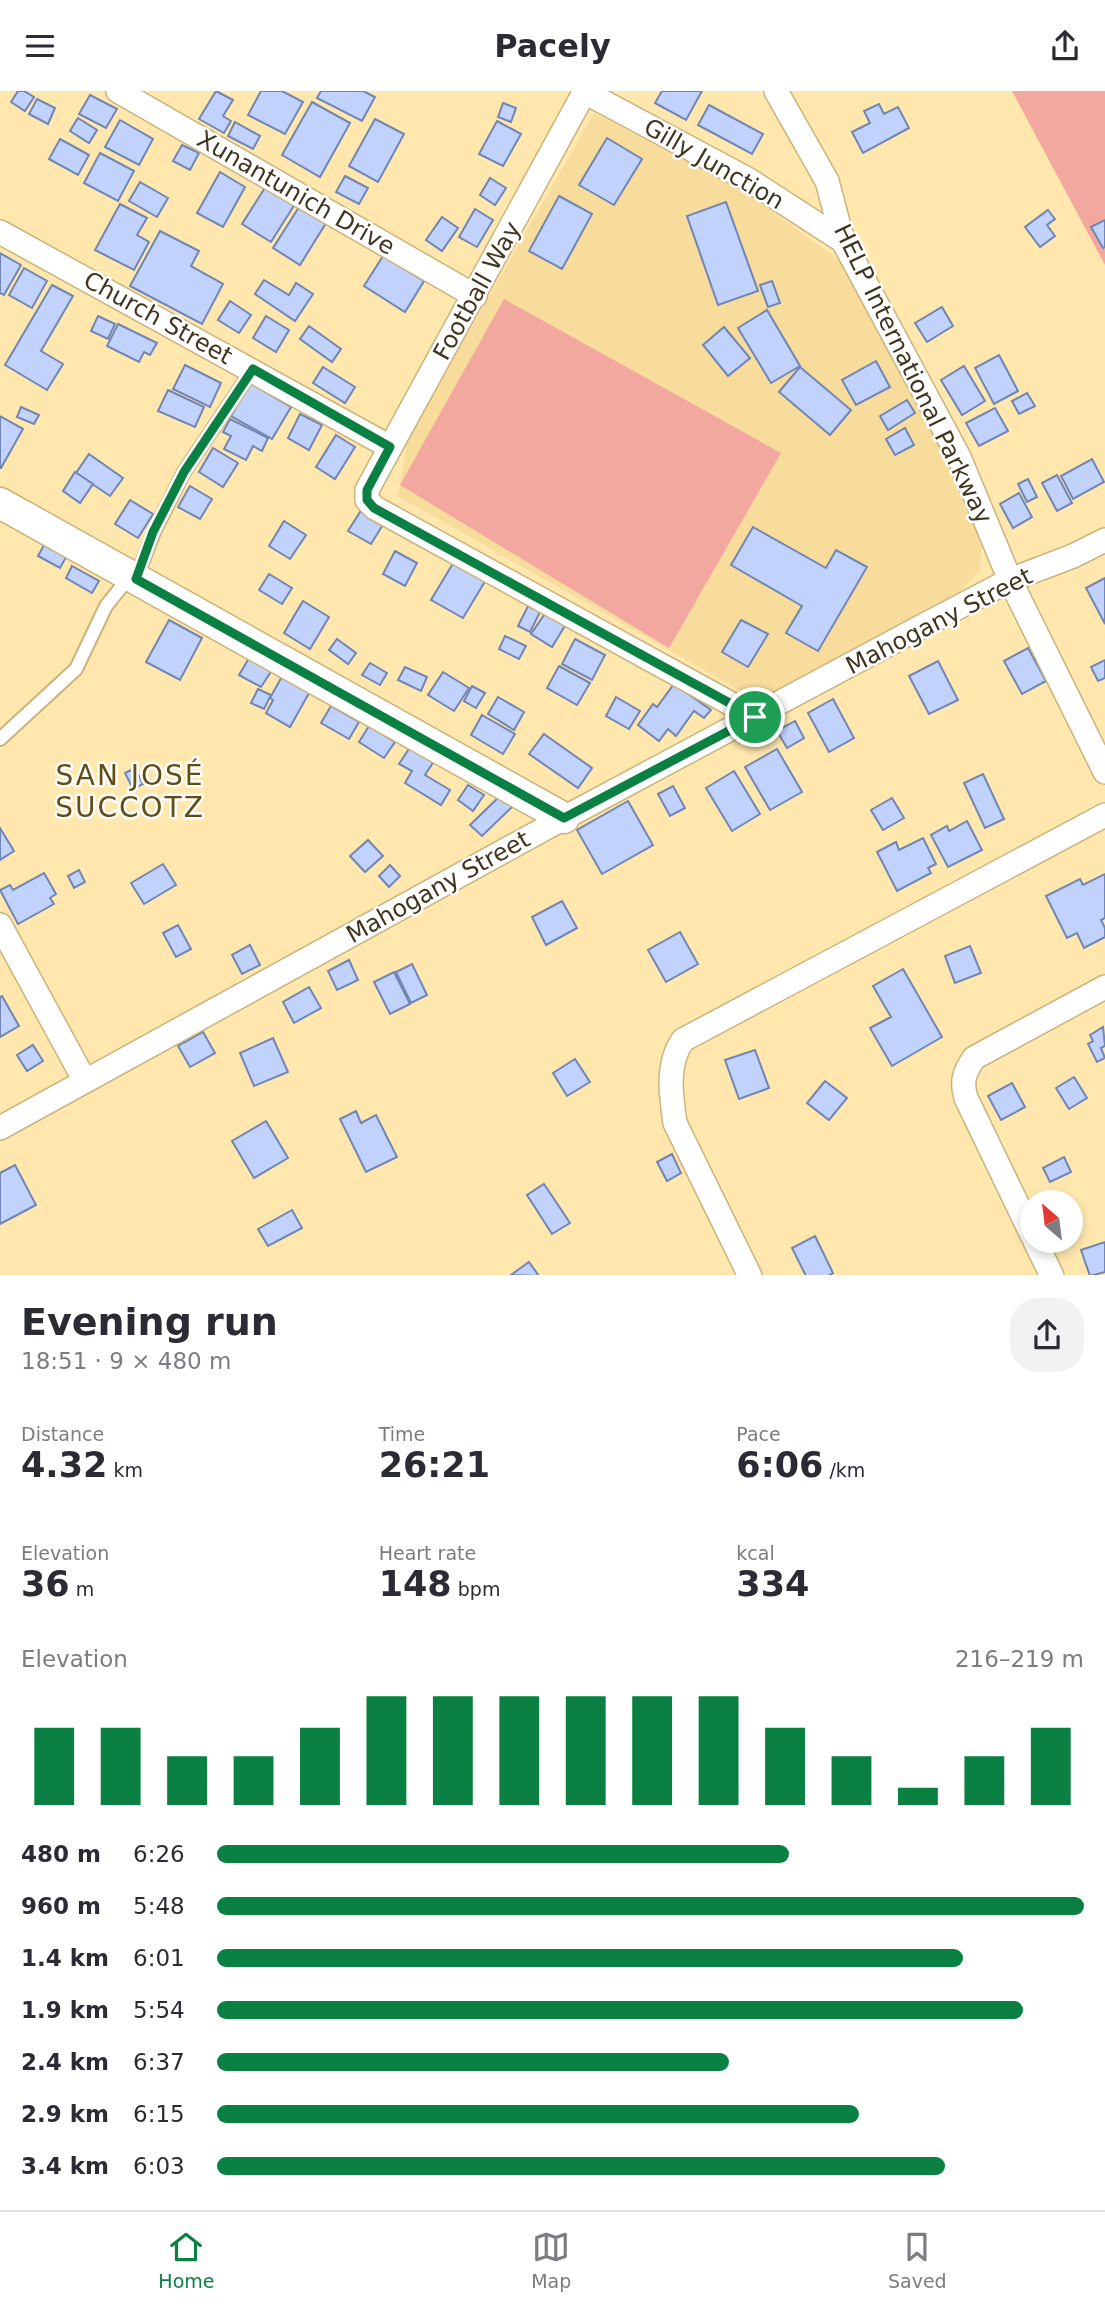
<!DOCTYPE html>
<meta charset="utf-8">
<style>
:root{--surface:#fff;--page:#f2f2f3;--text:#2b2b33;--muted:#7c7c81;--line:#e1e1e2;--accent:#0b8043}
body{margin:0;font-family:"DejaVu Sans",sans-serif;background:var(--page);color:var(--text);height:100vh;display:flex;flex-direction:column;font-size:26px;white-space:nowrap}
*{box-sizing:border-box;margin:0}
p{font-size:23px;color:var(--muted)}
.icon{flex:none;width:38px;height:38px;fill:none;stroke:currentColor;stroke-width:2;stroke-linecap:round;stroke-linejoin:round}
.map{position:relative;height:1184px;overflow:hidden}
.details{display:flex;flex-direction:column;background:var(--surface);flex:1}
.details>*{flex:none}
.needle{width:46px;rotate:332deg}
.buttons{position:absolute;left:1020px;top:1099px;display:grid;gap:14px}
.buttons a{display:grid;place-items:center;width:63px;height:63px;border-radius:50%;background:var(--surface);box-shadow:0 4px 10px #0003;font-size:35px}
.pin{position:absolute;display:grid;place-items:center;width:60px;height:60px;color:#fff;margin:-30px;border:4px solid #fff;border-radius:50%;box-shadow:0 2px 7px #0007}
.round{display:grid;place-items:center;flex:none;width:74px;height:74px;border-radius:28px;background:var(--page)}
.overview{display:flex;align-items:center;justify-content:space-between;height:119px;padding:0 21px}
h1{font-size:38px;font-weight:700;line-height:52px}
.stats{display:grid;grid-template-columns:repeat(3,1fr);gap:10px;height:119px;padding:7px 21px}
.stats div{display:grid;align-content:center}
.stats b{font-size:35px;font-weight:700}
.stats small{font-size:19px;font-weight:400}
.stats p{font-size:19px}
.chart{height:196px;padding:14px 21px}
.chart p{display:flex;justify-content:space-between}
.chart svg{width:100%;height:126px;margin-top:7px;stroke:var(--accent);stroke-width:6}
ul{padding:0 21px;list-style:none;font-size:23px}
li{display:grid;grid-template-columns:112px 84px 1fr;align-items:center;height:52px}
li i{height:18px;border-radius:9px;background:var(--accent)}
header{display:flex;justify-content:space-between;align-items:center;height:91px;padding:0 21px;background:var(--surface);font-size:32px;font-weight:700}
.tab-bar{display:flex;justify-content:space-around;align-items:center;height:98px;border-top:2px solid var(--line);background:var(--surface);font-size:19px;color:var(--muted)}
.tab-bar a{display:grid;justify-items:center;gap:4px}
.tab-bar .selected{color:var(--accent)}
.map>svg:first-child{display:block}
.built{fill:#f7dc9c}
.green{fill:#f2a89e}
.building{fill:#c1d3fd;stroke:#7185b5;stroke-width:2}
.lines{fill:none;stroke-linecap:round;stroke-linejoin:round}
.service-casing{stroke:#cbb37d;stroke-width:16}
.minor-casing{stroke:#cbb37d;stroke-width:26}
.tertiary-casing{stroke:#cbb37d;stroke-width:33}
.service{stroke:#fff;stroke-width:12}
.minor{stroke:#fff;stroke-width:23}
.tertiary{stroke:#fff;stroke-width:30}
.route-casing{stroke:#fff;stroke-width:14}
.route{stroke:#0b8043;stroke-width:9}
.labels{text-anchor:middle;stroke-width:5;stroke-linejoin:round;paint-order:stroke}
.street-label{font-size:24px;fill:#40361f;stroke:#fff}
.quarter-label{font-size:28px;letter-spacing:2px;fill:#624d15;stroke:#fff}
</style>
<header><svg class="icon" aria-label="menu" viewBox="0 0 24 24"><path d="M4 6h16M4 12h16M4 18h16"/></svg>Pacely<svg class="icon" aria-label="share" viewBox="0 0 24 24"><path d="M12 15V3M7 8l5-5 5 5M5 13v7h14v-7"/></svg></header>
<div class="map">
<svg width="1105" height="1185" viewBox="0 0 1105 1185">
<rect width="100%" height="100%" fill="#ffe7ae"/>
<polygon class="built" points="594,22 747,102 843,172 984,434 979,480 947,516 757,609 398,405 408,347"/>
<g class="green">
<polygon points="1012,0 1105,0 1105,174"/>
<polygon points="504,208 781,362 669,557 400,394"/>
</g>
<g class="building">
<polygon points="18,0 24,0 34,6 25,20 11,11"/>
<polygon points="216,0 233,9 223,25 231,30 224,42 199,28"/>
<polygon points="261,0 282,0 303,11 285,43 248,24"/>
<polygon points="321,0 363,0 375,6 362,30 317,7"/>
<polygon points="662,0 702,0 686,29 655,12"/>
<polygon points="90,4 117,18 106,37 79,23"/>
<polygon points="37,8 55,17 48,33 29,23"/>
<polygon points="312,11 350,32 320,86 282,64"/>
<polygon points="503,12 516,17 511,31 498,26"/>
<polygon points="879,13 884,23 898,16 909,37 863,62 852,41 870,32 864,20"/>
<polygon points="709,14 763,43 752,63 698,34"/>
<polygon points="78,27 97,39 89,52 70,40"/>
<polygon points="375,28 404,43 378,91 349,75"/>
<polygon points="120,29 153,48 139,74 105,56"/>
<polygon points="497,30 521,43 503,75 479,63"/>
<polygon points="235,31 260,45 253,58 228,45"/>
<polygon points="607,47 642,68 614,114 579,94"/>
<polygon points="60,48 89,64 78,84 49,68"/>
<polygon points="182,54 199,62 190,79 173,70"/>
<polygon points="100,62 134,80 118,110 84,92"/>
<polygon points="220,81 245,96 223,136 197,122"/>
<polygon points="345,85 368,97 359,113 336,101"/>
<polygon points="490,87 506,97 495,114 480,104"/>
<polygon points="140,91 168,107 157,126 129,110"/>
<polygon points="266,95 295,113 271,151 242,133"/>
<polygon points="559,105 592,123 562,178 529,160"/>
<polygon points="726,111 758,200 718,214 687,125"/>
<polygon points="120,113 147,127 137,144 149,151 134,179 95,159"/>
<polygon points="299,116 326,132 300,174 273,157"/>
<polygon points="475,118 493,129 477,156 459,146"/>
<polygon points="1048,119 1055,128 1047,134 1055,145 1040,156 1025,136"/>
<polygon points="442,126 458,137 442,160 426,149"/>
<polygon points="1105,129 1105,156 1103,157 1091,136"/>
<polygon points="160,140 199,160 191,175 223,193 202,233 130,195"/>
<polygon points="0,162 21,174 4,204 0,202"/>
<polygon points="383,165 424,190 405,221 364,195"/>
<polygon points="24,177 47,190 32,217 9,204"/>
<polygon points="264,189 289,204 296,192 313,203 295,230 255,203"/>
<polygon points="772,190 780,212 768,216 760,194"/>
<polygon points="52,194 73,205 41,260 63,273 47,299 5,274"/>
<polygon points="230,210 251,224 239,242 218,229"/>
<polygon points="942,216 953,235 927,251 915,232"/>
<polygon points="767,219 800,275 771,292 738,237"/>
<polygon points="98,225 115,233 108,248 91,240"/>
<polygon points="266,225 289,239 276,261 253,247"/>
<polygon points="118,233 157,252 150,264 144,261 139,271 107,255"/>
<polygon points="309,235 341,258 332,271 300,248"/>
<polygon points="724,236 750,267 728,285 703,254"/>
<polygon points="999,264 1018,300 994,313 975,277"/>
<polygon points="876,270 890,296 856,314 842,289"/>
<polygon points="185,274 221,292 210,316 173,298"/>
<polygon points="964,275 985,310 962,324 941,289"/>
<polygon points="323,276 355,296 345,312 313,292"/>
<polygon points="800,276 851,319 830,344 779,301"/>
<polygon points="250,292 291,316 272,348 231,325"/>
<polygon points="168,299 204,316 195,336 158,320"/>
<polygon points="1027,302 1035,315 1019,323 1012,310"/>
<polygon points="907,309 915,322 888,339 880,325"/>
<polygon points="21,316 39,324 34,333 17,326"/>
<polygon points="995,317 1008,340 979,355 966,332"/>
<polygon points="300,323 322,334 309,359 288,347"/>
<polygon points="0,325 23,338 1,377 0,377"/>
<polygon points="230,328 268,347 262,360 253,355 246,369 224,358 231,345 223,341"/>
<polygon points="905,337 914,354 895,364 886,348"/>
<polygon points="336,344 355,356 335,388 316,376"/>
<polygon points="213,357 238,372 223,396 199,381"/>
<polygon points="89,363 123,387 110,405 76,382"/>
<polygon points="1092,368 1104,391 1073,408 1061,385"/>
<polygon points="75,381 93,393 80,412 63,400"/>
<polygon points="1057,384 1072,412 1057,420 1042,392"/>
<polygon points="1028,388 1037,406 1027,411 1018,393"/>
<polygon points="190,395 212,408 200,428 178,416"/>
<polygon points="1019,402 1032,426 1013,437 1000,413"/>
<polygon points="130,409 153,423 138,447 115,433"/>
<polygon points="362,418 384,432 371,453 348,440"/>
<polygon points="284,430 306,444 290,468 269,455"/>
<polygon points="753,436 826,477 836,459 867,476 818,560 786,542 802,515 731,474"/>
<polygon points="48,447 70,459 60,477 38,465"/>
<polygon points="395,460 417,472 405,495 383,483"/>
<polygon points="455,469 487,487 463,527 431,509"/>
<polygon points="72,475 99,490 92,502 66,487"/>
<polygon points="269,483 292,497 282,513 259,499"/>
<polygon points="1105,487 1105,533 1086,497"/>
<polygon points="303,510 329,526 310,558 284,542"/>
<polygon points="528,515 540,521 530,541 518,535"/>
<polygon points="546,521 566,533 552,556 531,543"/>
<polygon points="169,529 202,547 180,589 146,571"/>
<polygon points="741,529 768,543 748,576 722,561"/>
<polygon points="505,545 526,555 519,568 499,558"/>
<polygon points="337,548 356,562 348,573 329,559"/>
<polygon points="575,548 605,564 592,589 562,573"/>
<polygon points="1028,557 1046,590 1022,603 1004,570"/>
<polygon points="252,562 274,576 261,596 239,584"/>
<polygon points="1105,569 1105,587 1098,590 1091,576"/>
<polygon points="938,570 958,609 929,623 909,585"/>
<polygon points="370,572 387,582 380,594 362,584"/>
<polygon points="559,575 590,592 577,614 547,597"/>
<polygon points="405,576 427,586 421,600 398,589"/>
<polygon points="285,580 313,595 290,636 266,622 273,609 270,607"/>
<polygon points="443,581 469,597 454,620 428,604"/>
<polygon points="674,593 711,619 704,627 694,620 676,645 668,638 659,650 638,634 653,613 657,616"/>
<polygon points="472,595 485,602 476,617 464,610"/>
<polygon points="258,598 271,604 264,618 251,612"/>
<polygon points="498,606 524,621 514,639 488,623"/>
<polygon points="616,606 640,620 629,638 606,625"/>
<polygon points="833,608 854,647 829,661 808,622"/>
<polygon points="331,615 359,631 349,648 321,632"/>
<polygon points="482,624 515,643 503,663 471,644"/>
<polygon points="795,630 804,647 787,657 777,640"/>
<polygon points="369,635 395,651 384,667 359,651"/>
<polygon points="544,643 592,677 578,697 529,663"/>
<polygon points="414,650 438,664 425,684 450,699 441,714 405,692 412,680 399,673"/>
<polygon points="777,658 802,701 770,719 745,676"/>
<polygon points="135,677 143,693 133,698 125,682"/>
<polygon points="734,680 760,723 732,740 706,697"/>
<polygon points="983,683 1004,728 985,737 964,692"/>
<polygon points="468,694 484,704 473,720 458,709"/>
<polygon points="673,695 685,717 670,725 658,703"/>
<polygon points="502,703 513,715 482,745 470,734"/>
<polygon points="892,707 904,727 883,739 871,719"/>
<polygon points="628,710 653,754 602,783 577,739"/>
<polygon points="967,730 982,759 948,776 931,744 947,735 949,740"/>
<polygon points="0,737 14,760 0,769"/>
<polygon points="923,747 936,773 928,777 931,782 897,800 877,761 896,751 899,759"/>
<polygon points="368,749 383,765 365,781 350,765"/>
<polygon points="163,773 176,794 144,813 131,792"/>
<polygon points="390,774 400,785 389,796 379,785"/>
<polygon points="79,779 85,791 74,797 68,785"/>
<polygon points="44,782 56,803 50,807 54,813 18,833 0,799 10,794 13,799"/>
<polygon points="1105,783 1105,827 1101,829 1105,837 1105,846 1084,857 1077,842 1067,847 1046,805 1080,788 1083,794"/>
<polygon points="562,810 577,837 546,854 532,826"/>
<polygon points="178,834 191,858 176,866 163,842"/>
<polygon points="680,841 698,873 666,891 648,859"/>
<polygon points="250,854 260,874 242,883 232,864"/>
<polygon points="970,855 981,882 955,892 945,865"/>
<polygon points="349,869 358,889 337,899 328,880"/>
<polygon points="412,873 427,904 411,912 396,881"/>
<polygon points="903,878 942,946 892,975 870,937 891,926 873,895"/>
<polygon points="394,881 410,913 390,923 374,891"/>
<polygon points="309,896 321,917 294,932 283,911"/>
<polygon points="2,905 19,935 0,946 0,906"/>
<polygon points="1103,936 1105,955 1101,957 1105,967 1097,971 1088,953 1093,950 1090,944"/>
<polygon points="203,941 215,962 190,976 178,955"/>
<polygon points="273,947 288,981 254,995 240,962"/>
<polygon points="33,954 43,970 27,980 17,964"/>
<polygon points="755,959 769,997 739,1008 725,969"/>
<polygon points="575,968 590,991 567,1005 553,982"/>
<polygon points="1074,986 1087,1007 1069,1018 1056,997"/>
<polygon points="825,990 847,1007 829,1029 807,1012"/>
<polygon points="1012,992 1025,1016 1001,1029 988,1005"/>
<polygon points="356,1020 361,1032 376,1024 397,1066 366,1081 340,1028"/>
<polygon points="266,1030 288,1067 254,1087 232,1050"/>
<polygon points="672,1063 681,1082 667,1090 657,1071"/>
<polygon points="1064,1066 1071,1081 1050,1091 1043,1077"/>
<polygon points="15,1074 36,1114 0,1133 0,1082"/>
<polygon points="544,1093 570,1132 552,1143 527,1104"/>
<polygon points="292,1119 302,1137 268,1155 258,1138"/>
<polygon points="815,1145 833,1182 828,1185 806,1185 792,1157"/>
<polygon points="1105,1151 1105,1181 1090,1185 1081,1159"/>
<polygon points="529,1171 539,1185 511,1184"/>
</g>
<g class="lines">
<g class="service-casing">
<g id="service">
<polyline points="136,488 154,441 184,381 253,278"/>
<polyline points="0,648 76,578 106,515 130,485"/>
</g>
</g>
<g class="minor-casing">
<g id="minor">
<polyline points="118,0 475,205"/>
<polyline points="583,0 749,89 843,150"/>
<polyline points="585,0 367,399 367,409 375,417 755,626"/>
<polyline points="776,0 827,90 843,150 959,366 1010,489 1105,681"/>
<polyline points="0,141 390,356"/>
<polyline points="0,834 85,990"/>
<polyline points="0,1037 564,727 917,538 1010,489 1073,465 1105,449"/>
<path d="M1032,1144L966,1007C961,990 964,982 974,967L1105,896"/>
<polyline points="1035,1150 1052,1185"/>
<path d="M750,1185L675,1032C671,1005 666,973 683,949L1105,724"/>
</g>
</g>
<g class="tertiary-casing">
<polyline id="tertiary" points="0,412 564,727"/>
</g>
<use href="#service" class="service"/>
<use href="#minor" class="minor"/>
<use href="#tertiary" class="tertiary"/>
</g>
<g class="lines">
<g class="route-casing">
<polygon id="route" points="253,278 390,356 367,399 367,409 374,417 755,626 564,727 136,488 153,441 184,381"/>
</g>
<use href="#route" class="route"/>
</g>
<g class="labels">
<g class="street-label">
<text transform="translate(714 73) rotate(30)" y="8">Gilly Junction</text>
<text transform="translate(296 102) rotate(30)" y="8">Xunantunich Drive</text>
<text transform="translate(477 200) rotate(-61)" y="8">Football Way</text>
<text transform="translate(158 227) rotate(29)" y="8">Church Street</text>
<text transform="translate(913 283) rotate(64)" y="8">HELP International Parkway</text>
<text transform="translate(939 530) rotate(-27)" y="8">Mahogany Street</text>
<text transform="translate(438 796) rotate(-29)" y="8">Mahogany Street</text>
</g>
<g class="quarter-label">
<text x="130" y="694">SAN JOSÉ<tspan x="130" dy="32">SUCCOTZ</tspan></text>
</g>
</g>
</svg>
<div class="buttons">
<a><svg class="needle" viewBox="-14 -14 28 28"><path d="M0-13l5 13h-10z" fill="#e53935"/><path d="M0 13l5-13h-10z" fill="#7c7c81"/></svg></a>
</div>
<div class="pin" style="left:755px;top:626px;background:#1e9e55"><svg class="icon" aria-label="arrive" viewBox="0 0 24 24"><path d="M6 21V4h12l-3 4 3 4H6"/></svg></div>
</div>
<section class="details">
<div class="overview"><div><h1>Evening run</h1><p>18:51 · 9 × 480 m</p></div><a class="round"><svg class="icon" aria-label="share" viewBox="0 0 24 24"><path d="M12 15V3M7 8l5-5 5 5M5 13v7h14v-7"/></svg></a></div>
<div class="stats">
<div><p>Distance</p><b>4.32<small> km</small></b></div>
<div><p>Time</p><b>26:21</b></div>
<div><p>Pace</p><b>6:06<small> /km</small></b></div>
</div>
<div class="stats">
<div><p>Elevation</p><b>36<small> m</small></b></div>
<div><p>Heart rate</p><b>148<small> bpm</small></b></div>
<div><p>kcal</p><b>334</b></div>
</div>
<div class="chart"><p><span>Elevation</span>216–219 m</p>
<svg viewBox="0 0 160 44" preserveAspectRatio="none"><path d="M5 44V17M15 44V17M25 44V27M35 44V27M45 44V17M55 44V6M65 44V6M75 44V6M85 44V6M95 44V6M105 44V6M115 44V17M125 44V27M135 44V38M145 44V27M155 44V17"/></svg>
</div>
<ul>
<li><b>480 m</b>6:26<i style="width:66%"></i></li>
<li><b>960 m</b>5:48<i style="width:100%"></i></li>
<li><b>1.4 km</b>6:01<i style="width:86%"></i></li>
<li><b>1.9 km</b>5:54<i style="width:93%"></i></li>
<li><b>2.4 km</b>6:37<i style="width:59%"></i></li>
<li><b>2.9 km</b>6:15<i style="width:74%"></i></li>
<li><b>3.4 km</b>6:03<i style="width:84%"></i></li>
</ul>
</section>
<nav class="tab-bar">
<a class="selected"><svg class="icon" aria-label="home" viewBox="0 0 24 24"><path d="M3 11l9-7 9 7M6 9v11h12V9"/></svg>Home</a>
<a><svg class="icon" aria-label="map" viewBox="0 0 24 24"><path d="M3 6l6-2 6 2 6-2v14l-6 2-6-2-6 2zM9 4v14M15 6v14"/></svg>Map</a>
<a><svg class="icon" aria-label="saved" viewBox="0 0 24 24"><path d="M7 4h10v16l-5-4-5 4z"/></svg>Saved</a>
</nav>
